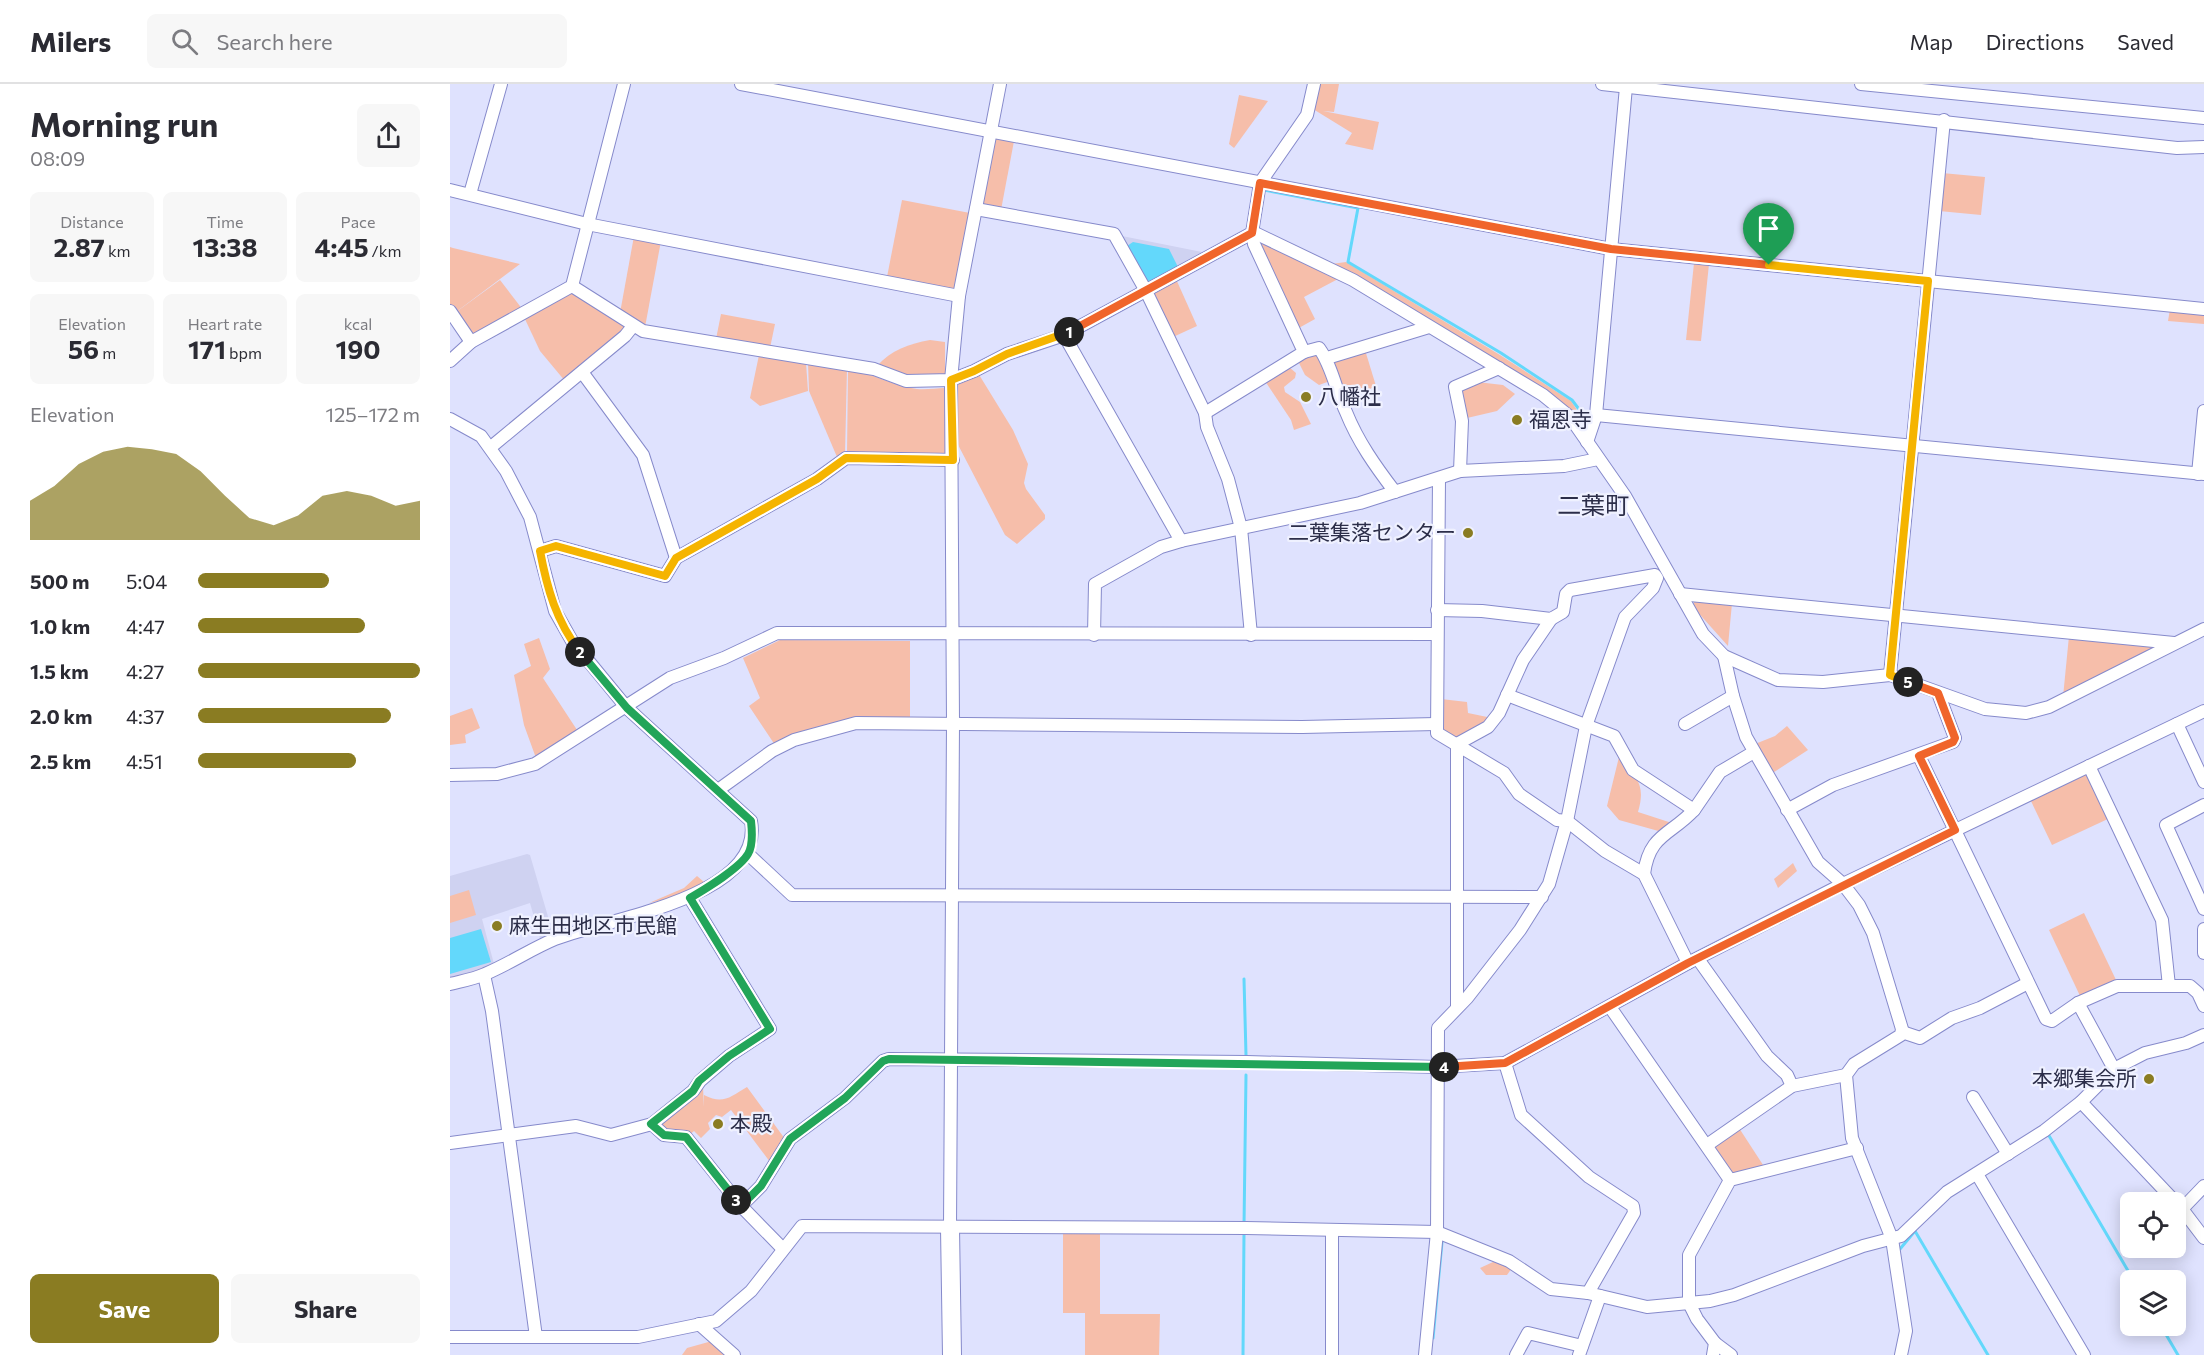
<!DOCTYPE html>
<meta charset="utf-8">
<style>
:root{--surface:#fff;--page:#f7f7f7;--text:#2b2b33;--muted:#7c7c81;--line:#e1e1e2;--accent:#8a7c22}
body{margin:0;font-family:Commissioner,"Noto Sans JP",sans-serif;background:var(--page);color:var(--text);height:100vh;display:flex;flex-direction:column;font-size:22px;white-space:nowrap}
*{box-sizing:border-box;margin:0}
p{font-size:20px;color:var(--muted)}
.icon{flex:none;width:33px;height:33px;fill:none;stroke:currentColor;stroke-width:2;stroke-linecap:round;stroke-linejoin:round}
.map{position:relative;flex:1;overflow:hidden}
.details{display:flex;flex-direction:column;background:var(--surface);width:450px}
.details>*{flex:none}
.buttons{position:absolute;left:1670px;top:1108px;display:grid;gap:12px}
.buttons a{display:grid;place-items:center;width:66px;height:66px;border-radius:9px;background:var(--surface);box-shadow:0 3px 15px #0003;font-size:30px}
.pin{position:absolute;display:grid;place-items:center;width:51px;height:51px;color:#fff;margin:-62px -26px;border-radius:50% 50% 50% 0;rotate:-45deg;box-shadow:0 0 6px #0007}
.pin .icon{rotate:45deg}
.km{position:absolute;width:30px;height:30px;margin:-15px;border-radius:50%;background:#222;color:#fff;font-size:16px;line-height:30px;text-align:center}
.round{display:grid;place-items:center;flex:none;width:63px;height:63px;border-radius:9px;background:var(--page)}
.head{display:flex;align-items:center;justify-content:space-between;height:102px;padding:0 30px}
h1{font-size:33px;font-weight:700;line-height:45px}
.figures{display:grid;grid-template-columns:repeat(3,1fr);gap:9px;height:102px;padding:6px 30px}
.figures div{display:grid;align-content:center;border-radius:9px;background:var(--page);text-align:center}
.figures b{font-size:26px;font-weight:700}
.figures small{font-size:16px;font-weight:400}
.figures p{font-size:16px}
.chart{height:168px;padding:12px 30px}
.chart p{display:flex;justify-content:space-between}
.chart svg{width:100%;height:108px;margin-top:6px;fill:var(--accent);opacity:.7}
.primary-button{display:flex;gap:12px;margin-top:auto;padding:12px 30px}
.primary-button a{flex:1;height:69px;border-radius:9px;background:var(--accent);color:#fff;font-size:24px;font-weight:700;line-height:69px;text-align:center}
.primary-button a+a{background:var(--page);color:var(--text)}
ul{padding:0 30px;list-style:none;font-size:20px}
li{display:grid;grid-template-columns:96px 72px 1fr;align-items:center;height:45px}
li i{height:15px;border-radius:8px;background:var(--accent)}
header{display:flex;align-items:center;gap:36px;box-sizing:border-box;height:84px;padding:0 30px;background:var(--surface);border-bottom:2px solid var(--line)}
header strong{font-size:28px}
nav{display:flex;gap:33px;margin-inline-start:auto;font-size:21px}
.search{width:420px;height:54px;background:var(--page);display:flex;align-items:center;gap:15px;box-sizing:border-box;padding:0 21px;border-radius:9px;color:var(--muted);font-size:22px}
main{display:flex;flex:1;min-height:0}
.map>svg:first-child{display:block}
.built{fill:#cfd2f1}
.green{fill:#f6beaa}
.water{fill:#63d8fb}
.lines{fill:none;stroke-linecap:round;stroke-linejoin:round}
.stream{stroke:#63d8fb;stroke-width:3}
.minor-casing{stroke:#868acb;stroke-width:14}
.secondary-casing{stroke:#868acb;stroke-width:20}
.minor{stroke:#fff;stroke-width:12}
.secondary{stroke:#fff;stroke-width:18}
.split-1-casing{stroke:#fff;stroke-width:12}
.split-2-casing{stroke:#fff;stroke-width:12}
.split-3-casing{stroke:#fff;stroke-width:12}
.split-4-casing{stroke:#fff;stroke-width:12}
.split-5-casing{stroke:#fff;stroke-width:12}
.split-6-casing{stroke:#fff;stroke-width:12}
.split-1{stroke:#f0652b;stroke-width:8}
.split-2{stroke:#f5b400;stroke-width:8}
.split-3{stroke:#22a559;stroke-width:8}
.split-4{stroke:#22a559;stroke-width:8}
.split-5{stroke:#f0652b;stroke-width:8}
.split-6{stroke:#f5b400;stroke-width:8}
.poi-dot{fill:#8a7c22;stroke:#eff1ff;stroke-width:2}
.labels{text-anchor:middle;stroke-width:4.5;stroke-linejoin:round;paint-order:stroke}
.poi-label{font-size:21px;fill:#2c2e49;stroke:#eff1ff;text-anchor:start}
.quarter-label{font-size:24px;fill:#2c2e49;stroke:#eff1ff}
</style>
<header>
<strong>Milers</strong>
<div class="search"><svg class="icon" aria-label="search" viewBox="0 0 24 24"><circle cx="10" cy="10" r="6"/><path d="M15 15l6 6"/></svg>Search here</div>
<nav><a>Map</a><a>Directions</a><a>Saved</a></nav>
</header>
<main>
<section class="details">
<div class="head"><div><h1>Morning run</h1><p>08:09</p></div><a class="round"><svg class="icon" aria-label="share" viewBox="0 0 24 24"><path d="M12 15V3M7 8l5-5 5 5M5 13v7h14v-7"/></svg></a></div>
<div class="figures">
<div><p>Distance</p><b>2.87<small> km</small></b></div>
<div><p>Time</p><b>13:38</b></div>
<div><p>Pace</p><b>4:45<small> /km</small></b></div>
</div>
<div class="figures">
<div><p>Elevation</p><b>56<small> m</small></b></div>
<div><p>Heart rate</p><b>171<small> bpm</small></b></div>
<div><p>kcal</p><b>190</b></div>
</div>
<div class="chart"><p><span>Elevation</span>125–172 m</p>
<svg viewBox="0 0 160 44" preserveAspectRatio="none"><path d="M0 44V28L10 22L20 13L30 8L40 6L50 7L60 9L70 16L80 26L90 35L100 38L110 34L120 26L130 24L140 26L150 30L160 28V44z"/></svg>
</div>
<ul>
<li><b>500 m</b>5:04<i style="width:59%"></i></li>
<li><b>1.0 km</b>4:47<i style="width:75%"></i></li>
<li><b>1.5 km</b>4:27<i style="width:100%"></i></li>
<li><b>2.0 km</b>4:37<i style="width:87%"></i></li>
<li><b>2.5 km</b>4:51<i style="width:71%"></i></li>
</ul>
<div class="primary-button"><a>Save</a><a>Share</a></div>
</section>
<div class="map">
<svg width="1754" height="1271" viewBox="0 0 1754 1271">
<rect width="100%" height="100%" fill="#dfe2fe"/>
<g class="built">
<polygon points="672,152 757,169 696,201"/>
<polygon points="77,770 80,771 104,853 91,858 80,819 32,835 44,880 30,888 0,896 0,792"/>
</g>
<g class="green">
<polygon points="868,0 889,0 884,28 873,27 929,38 923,66 895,60 902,49 863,25"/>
<polygon points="789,11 818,17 784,64 779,60"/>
<polygon points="544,54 564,57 551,126 531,122"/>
<polygon points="1492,89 1535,93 1531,131 1489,127"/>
<polygon points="452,116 520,129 505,206 437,193"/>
<polygon points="184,152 211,157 195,243 170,229"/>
<polygon points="811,156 888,195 854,213 865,235 847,245 808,161"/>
<polygon points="0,163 3,164 70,180 6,228 0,220"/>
<polygon points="896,178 1050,271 1121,317 1135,338 1133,341 874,181"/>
<polygon points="1244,179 1259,180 1251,257 1236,256"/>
<polygon points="726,195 747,242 723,253 701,208"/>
<polygon points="50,196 73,226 23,254 6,228"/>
<polygon points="118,208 125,208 173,240 173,248 115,297 90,267 74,233"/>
<polygon points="1720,225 1754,228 1754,240 1718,237"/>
<polygon points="271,230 325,240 320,264 266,255"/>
<path d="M480,256L495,258V293L471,296L427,282C441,266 459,260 480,256Z"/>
<polygon points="915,266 926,302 895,317 881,277"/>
<polygon points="309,271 356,279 358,307 310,322 300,314"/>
<polygon points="863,272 869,272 880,297 869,301 855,291 848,277"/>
<polygon points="358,279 397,285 395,370 387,373 359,307"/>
<polygon points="839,283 846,289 845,294 834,303 835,308 850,318 861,340 844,346 841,336 815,297"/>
<path d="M398,285C422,289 443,302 467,305C476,306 486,304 495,304L496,372L397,370Z"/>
<polygon points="528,289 563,346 578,380 574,399 576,405 595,431 595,435 567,460 555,451 505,355 506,297"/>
<polygon points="1027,298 1053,301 1065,310 1047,327 1017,334 1012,304"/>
<polygon points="1244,515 1282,519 1278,562 1244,524"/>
<polygon points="1619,552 1713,561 1613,613"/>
<polygon points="89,554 100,585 93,594 129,649 86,674 74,641 64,591 81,582 74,560"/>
<polygon points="330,556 460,557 460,634 325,661 299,622 310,614 293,574"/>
<path d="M991,615L1017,618L1018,629L1042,634L1008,655C986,648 992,634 991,615Z"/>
<polygon points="22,624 30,644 15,651 16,659 0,661 0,632"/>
<polygon points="1337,642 1358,666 1321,690 1305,660 1325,652"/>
<path d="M1169,673C1187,693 1196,701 1188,728L1225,740L1212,748L1169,736L1157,722Z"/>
<polygon points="1638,687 1660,734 1602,761 1580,715"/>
<polygon points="1343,779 1347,787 1328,804 1324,795"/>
<polygon points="247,792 254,798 237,810 199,819 234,804"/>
<polygon points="19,806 26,831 0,839 0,812"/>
<polygon points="1634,829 1667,898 1631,914 1599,846"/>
<path d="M251,1001L253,1003L254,1023V1011C273,1021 280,1013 297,1003L335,1055L320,1078L281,1026L272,1033L266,1031L258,1039L260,1045L251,1054L244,1047L238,1052L208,1042Z"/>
<polygon points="1289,1044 1315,1084 1284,1092 1264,1065 1265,1061"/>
<polygon points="613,1148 650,1148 650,1230 710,1230 709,1271 635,1271 635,1229 613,1229"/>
<polygon points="1043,1178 1053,1179 1062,1184 1057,1191 1036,1191 1030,1184"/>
<polygon points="262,1257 276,1271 232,1271 237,1264"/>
</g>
<g class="water">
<polygon points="683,158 719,165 728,183 697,199 677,162"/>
<polygon points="31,845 41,878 0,890 0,854"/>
</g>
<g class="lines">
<g class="stream">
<polyline points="814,106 908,124 898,178 1051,269 1122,316 1134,332"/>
<polyline points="794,895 796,971"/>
<polyline points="1598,1050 1684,1197"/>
<polyline points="794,1142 796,991"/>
<polyline points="1450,1165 1465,1147 1538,1271"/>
<polyline points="1711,1242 1728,1271"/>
<polyline points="983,1254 992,1158"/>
<polyline points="793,1271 794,1149"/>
</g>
<g class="minor-casing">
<g id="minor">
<polyline points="291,0 1161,165 1754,225"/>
<polyline points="1152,0 1727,64 1754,63"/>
<polyline points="1411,0 1754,34"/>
<polyline points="0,106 137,140 509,212"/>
<polyline points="20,110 51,0"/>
<polyline points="526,125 664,150 696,207 755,329 757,343 778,395 791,444 801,551"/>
<polyline points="122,202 193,247 424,285 456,297 501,296 524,287 557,270 614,251 802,149 807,150 903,196 1093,311 1120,333 1175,412 1253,550 1274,572 1328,596 1373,598 1440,591 1535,625 1576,629 1599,623 1754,545"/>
<polyline points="0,227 21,258"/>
<polyline points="614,251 731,457"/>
<path d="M854,268L869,264C882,282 886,307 896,328C908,358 926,383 945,408"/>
<polyline points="877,274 979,243"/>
<polyline points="0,277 21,258 122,202 174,0"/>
<polyline points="132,288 193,371 226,474"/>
<polyline points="755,329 854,268 804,160 802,149 810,99 857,31 864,0"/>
<polyline points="1146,331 1754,390"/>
<path d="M0,335L31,352L56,387L80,433L105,527L122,557L177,624L301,737C315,814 155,835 105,855C81,865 59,880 35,890C24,895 12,897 0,900"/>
<polyline points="1137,358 1146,331 1176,3"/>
<polyline points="41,363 175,252 183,242"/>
<polyline points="1010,387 1012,337 1005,303 1049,284"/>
<polyline points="1748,390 1754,327"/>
<polyline points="989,395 987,649 1054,689 1069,710 1107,736 1117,737 1155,767 1194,790 1238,879"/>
<polyline points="90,467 106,462 215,492 226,474 367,395 396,374 503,376"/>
<polyline points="1230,510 1724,559"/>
<polyline points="644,551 645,500 711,463 731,457 910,419 1010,387 1114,382 1148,375"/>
<polyline points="1274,572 1283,612 1296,653 1368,778 1393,800 1409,821 1423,849 1452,945 1451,951 1404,980 1396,991 1402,1054 1442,1155 1456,1247 1451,1271"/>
<polyline points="1440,591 1494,36"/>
<polyline points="1057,611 1164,652 1183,686 1244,726 1270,688 1304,668"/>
<polyline points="1235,640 1283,612"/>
<polyline points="1727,640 1754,698"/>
<polyline points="1007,660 1007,923"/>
<polyline points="1007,660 1038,643 1049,629 1073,576 1101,535"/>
<polyline points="1469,672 1596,935 1602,937 1628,919 1667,902 1740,902 1748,909 1754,922"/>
<polyline points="1639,682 1712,836 1719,902"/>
<polyline points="0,691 47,690 85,680 220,594 274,574 327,549 987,550"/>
<polyline points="268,706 322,667 344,656 406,639 852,643 986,640"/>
<polyline points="1754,721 1716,741 1754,825"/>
<polyline points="1337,726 1383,701 1503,658 1505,654 1488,609"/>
<polyline points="298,770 342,811 1092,813"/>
<path d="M1194,790C1199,750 1221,751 1244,726"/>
<polyline points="1754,845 1754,869"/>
<polyline points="1248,875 1317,972 1337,991 1342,1002"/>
<polyline points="34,891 42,927 86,1253"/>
<polyline points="1628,919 1664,985"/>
<polyline points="1160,923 1280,1096"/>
<polyline points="1452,948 1470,954 1502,934 1530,924 1578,899"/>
<polyline points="1055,979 1071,1031 1139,1093 1183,1122 1184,1129 1138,1209"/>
<polyline points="1523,1013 1558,1070"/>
<polyline points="1631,1018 1732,1125 1754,1154"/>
<polyline points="202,1040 214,1051 236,1053 291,1122 333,1165"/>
<polyline points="0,1059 126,1042 161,1051 202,1040 243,1007 250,997 279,972 320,945 240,814"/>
<polyline points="1257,1061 1342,1002 1396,991"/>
<polyline points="1527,1090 1634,1271"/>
<polyline points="291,1122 311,1102 340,1055 395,1014 433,977 439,975 797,978 988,983 1055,979 1238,879 1393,800 1754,627"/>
<polyline points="1732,1125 1754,1102"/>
<polyline points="500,1144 503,639 501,296 509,212 550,0"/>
<polyline points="249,1240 284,1271"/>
<polyline points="0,1253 188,1253 266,1237 301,1207 352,1142 796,1144 987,1148 1059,1177 1101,1205 1138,1209 1197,1223 1260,1217 1284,1211 1413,1162 1451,1152 1497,1108 1594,1047 1631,1018 1664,985 1695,969 1736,959 1754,951"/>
<polyline points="1265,1259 1281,1271"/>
<polyline points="882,1271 882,1146"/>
<polyline points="975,1271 987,1148 988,944 1017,914 1070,846 1099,800 1117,737 1136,642 1175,533 1203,504 1207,494 1205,491 1120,506 1116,510 1113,528 1101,535 1032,527 987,526"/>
<polyline points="1066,1271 1078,1249 1132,1262"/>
<polyline points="1129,1271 1150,1212"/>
<polyline points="1263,1271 1265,1259 1247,1235 1239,1219 1239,1171 1280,1096 1407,1064"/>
</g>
</g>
<g class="secondary-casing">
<polyline id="secondary" points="500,1144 502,1271"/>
</g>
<use href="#minor" class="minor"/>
<use href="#secondary" class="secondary"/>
</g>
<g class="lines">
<g class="split-1-casing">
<polyline id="split-1" points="619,248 802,149 810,99 1161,165 1319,181"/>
</g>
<g class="split-2-casing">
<path id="split-2" d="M130,568C106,537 97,504 90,467L106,462L215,492L226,474L367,395L396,374L503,376L501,296L524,287L557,270L619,248"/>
</g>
<g class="split-3-casing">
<path id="split-3" d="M130,568L177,624L301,737C302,746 303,762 298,770C289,785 255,805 240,814L320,945L279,972L249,997L243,1007L201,1040L214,1051L236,1053L286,1116"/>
</g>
<g class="split-4-casing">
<polyline id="split-4" points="286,1116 291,1122 311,1102 340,1055 395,1014 433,977 439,975 994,983"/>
</g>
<g class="split-5-casing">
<polyline id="split-5" points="994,983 1055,979 1238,879 1505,746 1469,672 1503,658 1505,654 1488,609 1458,598"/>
</g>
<g class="split-6-casing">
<polyline id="split-6" points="1319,181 1478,197 1440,591 1458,598"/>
</g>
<use href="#split-1" class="split-1"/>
<use href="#split-2" class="split-2"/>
<use href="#split-3" class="split-3"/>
<use href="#split-4" class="split-4"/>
<use href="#split-5" class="split-5"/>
<use href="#split-6" class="split-6"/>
</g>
<g class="poi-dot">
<circle cx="856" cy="313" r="6"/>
<circle cx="1067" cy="336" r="6"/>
<circle cx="1018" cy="449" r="6"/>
<circle cx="47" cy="842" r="6"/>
<circle cx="1699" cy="995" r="6"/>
<circle cx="268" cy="1040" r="6"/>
</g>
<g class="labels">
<g class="poi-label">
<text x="868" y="320">八幡社</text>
<text x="1079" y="343">福恩寺</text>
<text x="1006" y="456" text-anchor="end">二葉集落センター</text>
<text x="59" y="849">麻生田地区市民館</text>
<text x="1687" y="1002" text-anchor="end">本郷集会所</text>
<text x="280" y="1047">本殿</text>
</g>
<g class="quarter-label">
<text x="1143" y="430">二葉町</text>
</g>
</g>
</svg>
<div class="buttons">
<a><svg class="icon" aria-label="locate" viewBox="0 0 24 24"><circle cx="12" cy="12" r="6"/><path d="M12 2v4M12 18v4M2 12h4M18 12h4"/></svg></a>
<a><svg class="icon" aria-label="layers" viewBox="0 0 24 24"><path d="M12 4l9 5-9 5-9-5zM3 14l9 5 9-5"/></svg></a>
</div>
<div class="pin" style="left:1319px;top:181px;background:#1e9e55"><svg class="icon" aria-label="arrive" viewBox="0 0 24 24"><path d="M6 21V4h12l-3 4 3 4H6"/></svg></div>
<b class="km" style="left:619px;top:248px">1</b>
<b class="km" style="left:130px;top:568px">2</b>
<b class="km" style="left:286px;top:1116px">3</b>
<b class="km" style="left:994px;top:983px">4</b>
<b class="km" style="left:1458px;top:598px">5</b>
</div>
</main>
